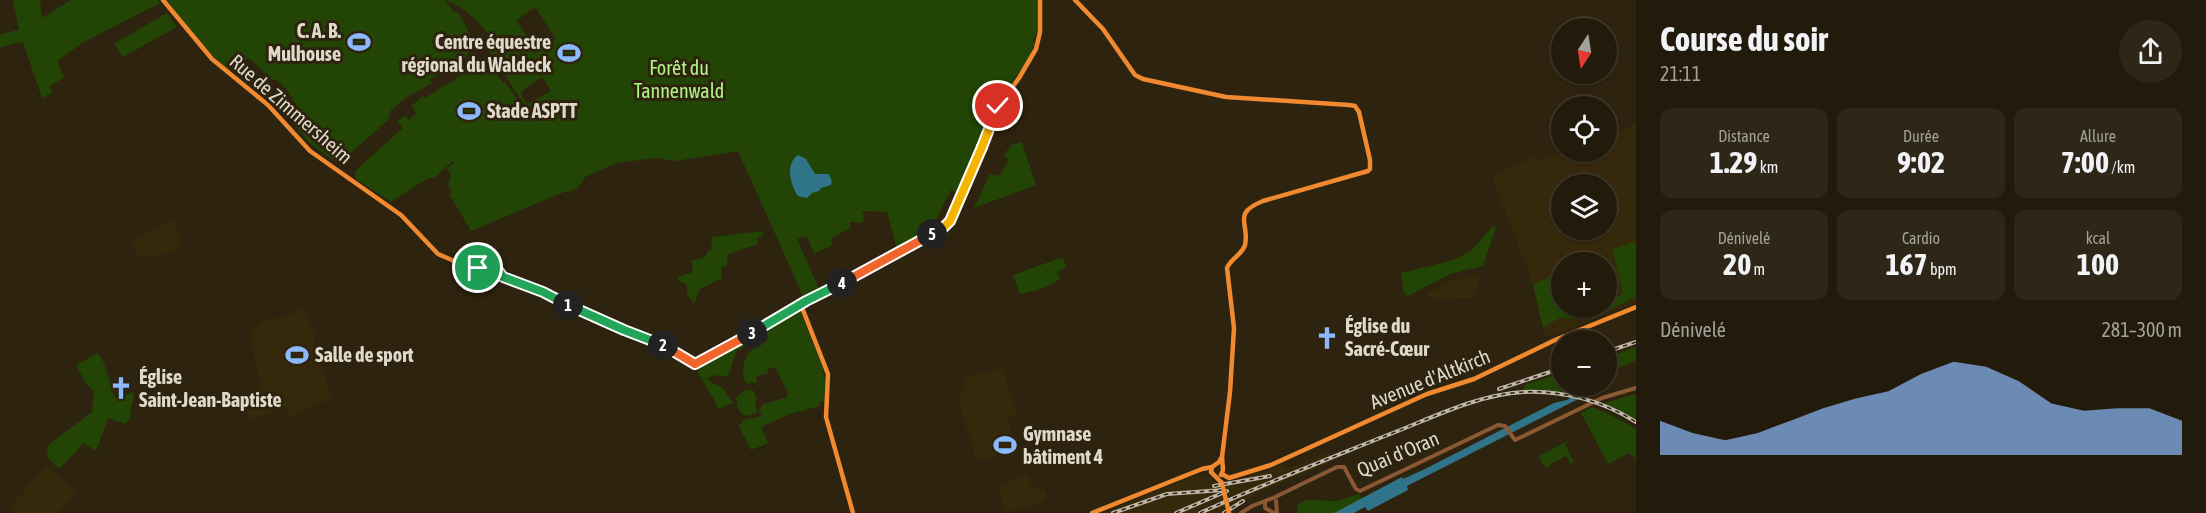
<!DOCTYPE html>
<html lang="fr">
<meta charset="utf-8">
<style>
:root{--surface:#221a0a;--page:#2e2718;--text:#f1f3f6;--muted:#a2a19c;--line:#3f382b;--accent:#8abafc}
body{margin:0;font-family:"Asap Condensed",sans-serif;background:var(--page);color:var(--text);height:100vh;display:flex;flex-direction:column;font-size:22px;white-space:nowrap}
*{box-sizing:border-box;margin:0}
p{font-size:20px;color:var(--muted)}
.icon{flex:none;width:33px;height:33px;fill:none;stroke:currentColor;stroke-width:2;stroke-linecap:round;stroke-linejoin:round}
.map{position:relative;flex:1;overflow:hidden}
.details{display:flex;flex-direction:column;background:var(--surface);width:570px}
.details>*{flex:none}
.needle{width:39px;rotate:192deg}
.tools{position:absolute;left:1551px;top:18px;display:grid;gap:12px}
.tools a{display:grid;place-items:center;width:66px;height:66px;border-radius:50%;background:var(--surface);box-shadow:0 2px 4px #0004,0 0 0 2px var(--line);font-size:30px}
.pin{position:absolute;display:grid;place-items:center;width:51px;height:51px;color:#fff;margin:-26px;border:3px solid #fff;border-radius:50%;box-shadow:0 2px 6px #0007}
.km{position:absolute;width:30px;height:30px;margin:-15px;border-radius:50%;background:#222;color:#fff;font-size:16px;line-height:30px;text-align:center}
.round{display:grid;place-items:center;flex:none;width:63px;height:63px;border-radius:32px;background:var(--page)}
.overview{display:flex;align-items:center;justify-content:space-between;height:102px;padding:0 24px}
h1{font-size:33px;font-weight:700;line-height:45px}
.metrics{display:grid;grid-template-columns:repeat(3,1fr);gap:9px;height:102px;padding:6px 24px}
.metrics div{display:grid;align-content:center;border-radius:12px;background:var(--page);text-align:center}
.metrics b{font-size:30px;font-weight:700}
.metrics small{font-size:16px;font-weight:400}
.metrics p{font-size:16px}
.chart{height:168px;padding:12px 24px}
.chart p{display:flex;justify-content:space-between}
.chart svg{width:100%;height:108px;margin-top:6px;fill:var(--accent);opacity:.7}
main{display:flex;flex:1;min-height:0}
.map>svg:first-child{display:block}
.built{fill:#36280b;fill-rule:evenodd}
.green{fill:#224505;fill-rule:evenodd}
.water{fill:#2f7489}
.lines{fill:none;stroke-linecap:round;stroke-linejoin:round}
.minor{stroke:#8a5833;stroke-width:4}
.major{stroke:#f08930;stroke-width:4.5}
.rail-casing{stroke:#beb7a9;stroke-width:4}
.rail{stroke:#2e230e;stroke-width:1.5;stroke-dasharray:4.5;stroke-linecap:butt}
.major-bridge{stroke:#f08930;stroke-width:4.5}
.split-1-casing{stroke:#fff;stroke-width:12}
.split-2-casing{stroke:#fff;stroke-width:12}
.split-3-casing{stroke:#fff;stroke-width:12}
.split-4-casing{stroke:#fff;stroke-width:12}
.split-5-casing{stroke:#fff;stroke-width:12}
.split-6-casing{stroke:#fff;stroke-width:12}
.split-7-casing{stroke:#fff;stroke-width:12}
.split-1{stroke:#22a559;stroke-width:8}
.split-2{stroke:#22a559;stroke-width:8}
.split-3{stroke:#f0652b;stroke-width:8}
.split-4{stroke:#22a559;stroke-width:8}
.split-5{stroke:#f0652b;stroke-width:8}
.split-6{stroke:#f5b400;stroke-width:8}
.split-7{stroke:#f5b400;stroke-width:8}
.labels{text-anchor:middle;stroke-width:6;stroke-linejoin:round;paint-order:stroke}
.poi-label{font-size:20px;font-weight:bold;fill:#dfd9cc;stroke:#2e230e;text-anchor:start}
.park-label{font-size:20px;fill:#aef487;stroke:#2e230e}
.street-label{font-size:20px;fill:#dfd9cc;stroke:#2e230e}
</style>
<main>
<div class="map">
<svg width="1636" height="513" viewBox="0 0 1636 513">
<rect width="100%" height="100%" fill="#2e230e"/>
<g class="built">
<path d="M1636,123V303L1548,337L1544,332L1533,284L1492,177L1494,174L1536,156L1539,160L1570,152H1606L1607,138ZM1562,184H1606V230H1562ZM1562,262H1606V308H1562Z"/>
<polygon points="174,219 183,245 150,260 147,254 139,257 131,239"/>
<polygon points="1477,274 1480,277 1473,298 1430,299 1427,294 1451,281"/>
<polygon points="301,307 317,334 314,335 318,356 321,356 323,369 318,371 318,373 324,374 332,398 289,417 285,407 256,418 256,419 250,422 242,401 255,397 253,392 260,385 251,338 252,329 262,321 286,317"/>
<polygon points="1003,367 1007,378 1005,380 1018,413 1007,417 1016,447 977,462 960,406 960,395 966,378"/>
<polygon points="1329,452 1334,461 1265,490 1228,513 1102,513 1197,475 1209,478 1217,483 1231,482 1283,464 1286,469"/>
<polygon points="48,466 76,494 57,513 14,513 9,507"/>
<polygon points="1028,475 1032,487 1037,486 1038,490 1045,489 1047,501 1005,513 998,485"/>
</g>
<g class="green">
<polygon points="13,0 40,0 42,18 71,0 158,0 160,3 82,43 57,61 64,78 49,86 53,93 42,98 23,42 0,47 0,34 19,30"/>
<path d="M167,0H444L454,12H458L474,42C467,64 450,69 430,79L432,83L404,99L391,110L388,120L343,160L334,161L322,152L308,142L291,121L301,112L287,90L276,79L273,80L249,58L229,70L202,46Z"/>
<path d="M445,0H1037V32L1033,41L1035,42L1034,45L1029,58L991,112L978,153L959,194L951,190L930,232L897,250L887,212L862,211L864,218L861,223L850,222V228L831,238L832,245L814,254L807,236L797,239L820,291L804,298L738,151L675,161L656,158L616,163L585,177C581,186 573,193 564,192L471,231L449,194L452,192L448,184L451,176L447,168L454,163L453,161L434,178H428L391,202L356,179L355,171L403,128L398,121L405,115L409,120L416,113L411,106L423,96L425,98L457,78L478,59H485L503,83L505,82L525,111L526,107L488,50V43L491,37C477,20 466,8 445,0ZM535,7L556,39L550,45L538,51L516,21ZM542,77L551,91L527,104L521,94L522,91Z"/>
<polygon points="167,13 177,27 123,57 114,44"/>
<polygon points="1022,142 1036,185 974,208 990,174 999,176 1009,160 1004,155 1011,145"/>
<polygon points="1493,226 1496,227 1483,266 1450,274 1408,296 1404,293 1401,273 1454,260 1472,250"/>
<polygon points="763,231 763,236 757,238 758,244 728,254 727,265 721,267 722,278 700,289 694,304 687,295 687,285 679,281 677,277 693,272 691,261 705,257 708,251 712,249 711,237"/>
<path d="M1636,241V297C1614,307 1585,325 1561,317L1543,328L1533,284L1561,272L1562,308H1606L1607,285L1615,297L1623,294L1612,249Z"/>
<path d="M1063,257L1066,267L1057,272L1060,279C1049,287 1036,291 1020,294L1013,275Z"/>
<path d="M800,311L823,369L826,384L823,401L820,402V406L790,414L761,427L768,443L751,450L739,426L743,420L762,416L759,411L762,405L787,397L788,393L775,367L767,369L768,373L756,377L757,382L755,384L753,382L747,384C741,376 742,359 751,351C757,346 763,345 768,339L767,328Z"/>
<polygon points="763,331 762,339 755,340 755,343 747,345 740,350 737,349 729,374 724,377 715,375 707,378 712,383 722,387 733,403 718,409 715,401 698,373 700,365"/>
<polygon points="1636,347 1636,360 1607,373 1606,358"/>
<path d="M98,353L104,363L115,398L133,392C135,401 128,408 131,417L125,424L108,418L96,451L84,443L59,469L48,458L47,446L92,412L94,392L85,382L76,365Z"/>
<polygon points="1561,373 1562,386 1583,386 1571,392 1525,390 1524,385"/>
<polygon points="746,390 753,390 757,399 755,400 757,413 746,416 740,412 736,404 738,403 735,398"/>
<polygon points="1636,394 1636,420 1604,403"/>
<polygon points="1592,407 1611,415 1636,429 1636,459 1629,453 1608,464 1581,413"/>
<polygon points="1569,440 1565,444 1574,462 1571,464 1566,456 1552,463 1546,469 1539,457 1537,457"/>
<polygon points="1359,494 1362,499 1334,513 1297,513 1297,505 1305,500 1337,501"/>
</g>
<g class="water">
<path d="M798,155L806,159L815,174H829L832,182L831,185L821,188L819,191L812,193L807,198L798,196C790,184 785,164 798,155Z"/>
<polygon points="1589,386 1604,386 1407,486 1408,490 1368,511 1365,507 1354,513 1334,513 1402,477 1403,479 1425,469 1554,403 1567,400"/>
</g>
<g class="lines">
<g class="minor">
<polyline points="1276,501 1277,513"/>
<polyline points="1265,502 1265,508 1274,513"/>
<polyline points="1241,513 1252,506 1273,498 1337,467 1344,467 1356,489 1360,491 1498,425 1505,426 1515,440 1602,398 1636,388"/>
</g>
<g class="major">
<polyline points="163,0 212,59 268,105 310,151 401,215 438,254 470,268"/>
<path d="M1075,0L1103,29L1135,75L1143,79L1226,97L1349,105L1355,106L1359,112L1370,160V169L1368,171L1263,201C1231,214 1250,223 1245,245C1242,255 1231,258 1227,268L1234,328L1230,392L1222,457L1223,470L1221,475"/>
<polyline points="470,268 485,271 497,269 503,277 543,292 598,319 660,343 672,349 691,363 699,363 766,326 806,301 886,260 947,225 978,159 996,110 1019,78 1036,49 1040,32 1040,0"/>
<polyline points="481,272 494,280 498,278 500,275"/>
<polyline points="801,305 828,374 826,417 853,513"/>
<polyline points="1211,472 1212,467 1219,462 1222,457"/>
<polyline points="1211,472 1222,483"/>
<polyline points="1222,474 1229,478 1271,465 1427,394 1474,379 1555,340 1636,307"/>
<polyline points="1092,513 1202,469 1212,467"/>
</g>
<g class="rail-casing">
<g id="rail">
<polyline points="1606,352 1636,342"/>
<polyline points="1499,389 1562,368"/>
<polyline points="1214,486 1270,476"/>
<polyline points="1113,513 1167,494 1223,490"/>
<polyline points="1176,513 1227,491"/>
<path d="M1200,513C1261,485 1323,461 1385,436C1430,419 1475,395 1523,392C1563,390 1603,401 1636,422"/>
<polyline points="1224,513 1243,501"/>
</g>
</g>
<use href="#rail" class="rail"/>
<polyline class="major-bridge" points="1222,483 1229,513"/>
</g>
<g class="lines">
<g class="split-1-casing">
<polyline id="split-1" points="478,268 485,271 497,269 503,277 543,292 568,305"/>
</g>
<g class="split-2-casing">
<polyline id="split-2" points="568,305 624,330 663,345"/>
</g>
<g class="split-3-casing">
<polyline id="split-3" points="663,345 695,364 752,333"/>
</g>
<g class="split-4-casing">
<polyline id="split-4" points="752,333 806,301 842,283"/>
</g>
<g class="split-5-casing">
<polyline id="split-5" points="842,283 932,234"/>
</g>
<g class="split-6-casing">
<polyline id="split-6" points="932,234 943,228 950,221 982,147"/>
</g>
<g class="split-7-casing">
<polyline id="split-7" points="982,147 998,106"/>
</g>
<use href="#split-1" class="split-1"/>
<use href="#split-2" class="split-2"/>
<use href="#split-3" class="split-3"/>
<use href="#split-4" class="split-4"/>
<use href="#split-5" class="split-5"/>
<use href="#split-6" class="split-6"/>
<use href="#split-7" class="split-7"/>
</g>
<defs>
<g id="stadium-bare" transform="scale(1.8)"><path d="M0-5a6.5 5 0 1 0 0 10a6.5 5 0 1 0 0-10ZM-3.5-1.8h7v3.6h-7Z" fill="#8abafc" stroke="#2e230e" stroke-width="2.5" paint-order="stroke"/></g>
<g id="church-bare" transform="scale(1.8)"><path d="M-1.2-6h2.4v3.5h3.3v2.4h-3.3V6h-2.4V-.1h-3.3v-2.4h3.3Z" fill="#8abafc" stroke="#2e230e" stroke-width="2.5" paint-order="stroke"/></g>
</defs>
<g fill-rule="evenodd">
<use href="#stadium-bare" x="359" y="42"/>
<use href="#stadium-bare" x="569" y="53"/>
<use href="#stadium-bare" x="469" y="111"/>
<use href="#church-bare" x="1327" y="338"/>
<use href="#stadium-bare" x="297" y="355"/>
<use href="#church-bare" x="121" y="388"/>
<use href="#stadium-bare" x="1005" y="445"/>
</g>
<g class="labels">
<g class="poi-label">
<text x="341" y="38" text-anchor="end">C. A. B.<tspan x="341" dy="23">Mulhouse</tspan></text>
<text x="551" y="49" text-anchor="end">Centre équestre<tspan x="551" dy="23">régional du Waldeck</tspan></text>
<text x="487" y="118">Stade ASPTT</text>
<text x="1345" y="333">Église du<tspan x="1345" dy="23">Sacré-Cœur</tspan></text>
<text x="315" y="362">Salle de sport</text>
<text x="139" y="384">Église<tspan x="139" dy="23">Saint-Jean-Baptiste</tspan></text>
<text x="1023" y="441">Gymnase<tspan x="1023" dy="23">bâtiment 4</tspan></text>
</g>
<g class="park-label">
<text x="679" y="75">Forêt du<tspan x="679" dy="23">Tannenwald</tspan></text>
</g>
<g class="street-label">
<text transform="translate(291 109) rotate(41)" y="7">Rue de Zimmersheim</text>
<text transform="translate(1430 379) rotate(-22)" y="7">Avenue d'Altkirch</text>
<text transform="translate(1398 454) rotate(-23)" y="7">Quai d'Oran</text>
</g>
</g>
</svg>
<div class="tools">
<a><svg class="needle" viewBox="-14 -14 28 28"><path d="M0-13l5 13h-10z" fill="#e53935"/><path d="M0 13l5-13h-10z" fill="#a2a19c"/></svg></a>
<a><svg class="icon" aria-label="locate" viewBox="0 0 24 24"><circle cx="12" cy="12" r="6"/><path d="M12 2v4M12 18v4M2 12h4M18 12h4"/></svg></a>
<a><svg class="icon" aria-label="layers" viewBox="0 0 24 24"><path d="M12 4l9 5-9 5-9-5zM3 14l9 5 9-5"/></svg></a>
<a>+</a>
<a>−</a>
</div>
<div class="pin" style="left:478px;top:268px;background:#1e9e55"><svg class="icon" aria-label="arrive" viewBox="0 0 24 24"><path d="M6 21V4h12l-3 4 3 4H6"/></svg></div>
<div class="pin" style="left:998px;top:106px;background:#d93025"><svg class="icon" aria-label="check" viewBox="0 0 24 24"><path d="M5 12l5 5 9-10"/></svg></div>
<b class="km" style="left:568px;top:305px">1</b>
<b class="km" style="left:663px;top:345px">2</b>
<b class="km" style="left:752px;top:333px">3</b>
<b class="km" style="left:842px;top:283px">4</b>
<b class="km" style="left:932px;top:234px">5</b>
</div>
<section class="details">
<div class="overview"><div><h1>Course du soir</h1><p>21:11</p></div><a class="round"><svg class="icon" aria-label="share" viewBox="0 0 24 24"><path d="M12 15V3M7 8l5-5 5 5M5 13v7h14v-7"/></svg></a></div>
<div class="metrics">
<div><p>Distance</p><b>1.29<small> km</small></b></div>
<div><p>Durée</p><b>9:02</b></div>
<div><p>Allure</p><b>7:00<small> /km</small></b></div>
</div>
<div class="metrics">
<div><p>Dénivelé</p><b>20<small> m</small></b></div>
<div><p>Cardio</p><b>167<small> bpm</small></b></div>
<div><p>kcal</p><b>100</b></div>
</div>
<div class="chart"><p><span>Dénivelé</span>281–300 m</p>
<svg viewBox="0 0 160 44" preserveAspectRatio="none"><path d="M0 44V30L10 35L20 38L30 35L40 30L50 25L60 21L70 18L80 11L90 6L100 8L110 14L120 23L130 26L140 25L150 25L160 30V44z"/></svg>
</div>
</section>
</main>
